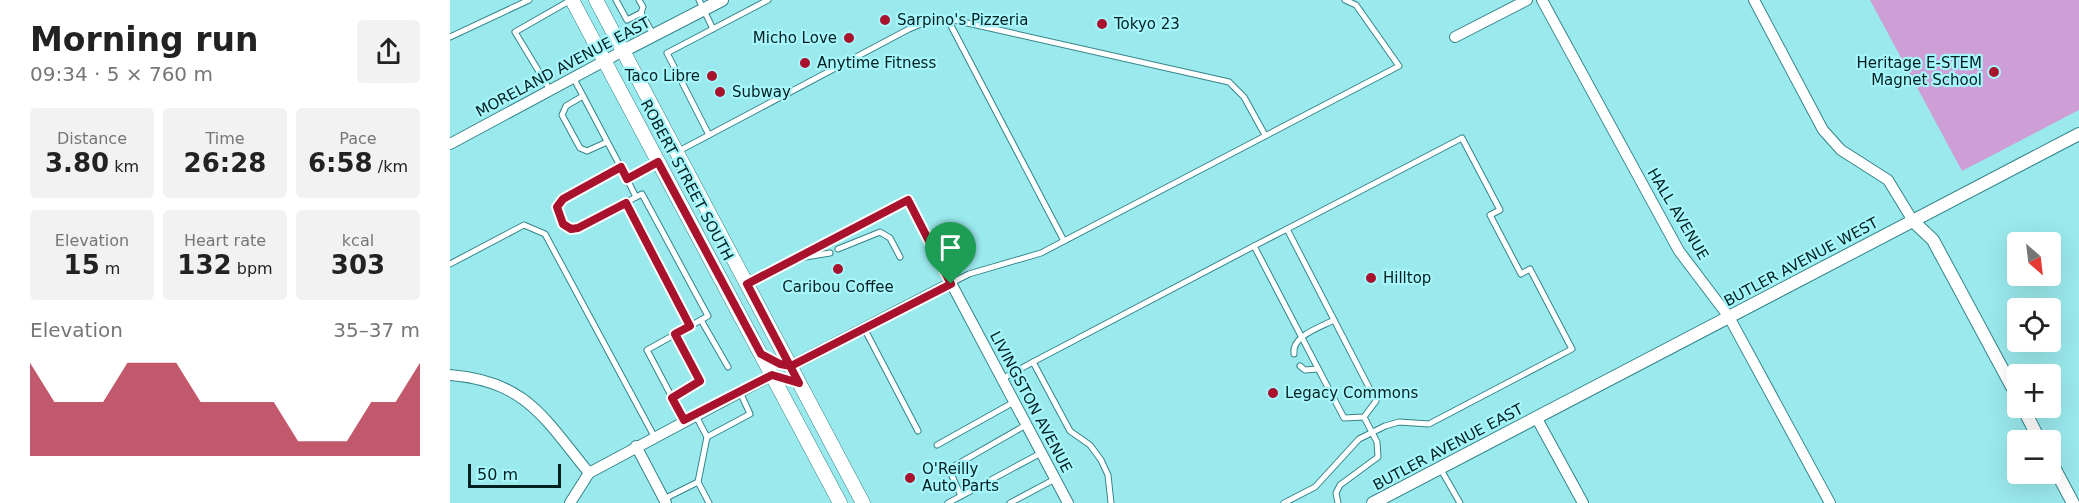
<!DOCTYPE html>
<meta charset="utf-8">
<style>
:root{--surface:#fff;--page:#f2f2f2;--text:#222;--muted:#767676;--accent:#a9122d}
body{margin:0;font-family:"DejaVu Sans",sans-serif;background:var(--page);color:var(--text);height:100vh;display:flex;flex-direction:column;font-size:22px;white-space:nowrap}
*{box-sizing:border-box;margin:0}
p{font-size:20px;color:var(--muted)}
.icon{flex:none;width:33px;height:33px;fill:none;stroke:currentColor;stroke-width:2;stroke-linecap:round;stroke-linejoin:round}
.map{position:relative;flex:1;overflow:hidden}
.details{display:flex;flex-direction:column;background:var(--surface);width:450px}
.details>*{flex:none}
.needle{width:39px;rotate:152deg}
.fabs{position:absolute;left:1557px;top:232px;display:grid;gap:12px}
.fabs a{display:grid;place-items:center;width:54px;height:54px;border-radius:6px;background:var(--surface);box-shadow:0 6px 24px #0002;font-size:30px}
.scale{position:absolute;left:18px;bottom:15px;width:93px;box-sizing:border-box;padding-left:6px;border:3px solid #001f20;border-top:0;font-size:16px;line-height:21px;white-space:nowrap;color:#001f20;-webkit-text-stroke:4px #a7f6fb;paint-order:stroke}
.pin{position:absolute;display:grid;place-items:center;width:51px;height:51px;color:#fff;margin:-62px -26px;border-radius:50% 50% 50% 0;rotate:-45deg;box-shadow:0 0 6px #0007}
.pin .icon{rotate:45deg}
.round{display:grid;place-items:center;flex:none;width:63px;height:63px;border-radius:6px;background:var(--page)}
.overview{display:flex;align-items:center;justify-content:space-between;height:102px;padding:0 30px}
h1{font-size:33px;font-weight:700;line-height:45px}
.stats{display:grid;grid-template-columns:repeat(3,1fr);gap:9px;height:102px;padding:6px 30px}
.stats div{display:grid;align-content:center;border-radius:6px;background:var(--page);text-align:center}
.stats b{font-size:26px;font-weight:700}
.stats small{font-size:16px;font-weight:400}
.stats p{font-size:16px}
.chart{height:168px;padding:12px 30px}
.chart p{display:flex;justify-content:space-between}
.chart svg{width:100%;height:108px;margin-top:6px;fill:var(--accent);opacity:.7}
main{display:flex;flex:1;min-height:0}
.map>svg:first-child{display:block}
.green{fill:#cd9fd6}
.lines{fill:none;stroke-linecap:round;stroke-linejoin:round}
.service-casing{stroke:#34858a;stroke-width:7}
.minor-casing{stroke:#34858a;stroke-width:12}
.tertiary-casing{stroke:#34858a;stroke-width:14}
.secondary-casing{stroke:#34858a;stroke-width:15}
.service{stroke:#fff;stroke-width:5}
.minor{stroke:#fff;stroke-width:10}
.tertiary{stroke:#fff;stroke-width:12}
.secondary{stroke:#fff;stroke-width:14}
.route-casing{stroke:#fff;stroke-width:12}
.route{stroke:#a9122d;stroke-width:8}
.poi-dot{fill:#a9122d;stroke:#a7f6fb;stroke-width:2}
.labels{text-anchor:middle;stroke-width:4.5;stroke-linejoin:round;paint-order:stroke}
.poi-label{font-size:15px;fill:#001f20;stroke:#a7f6fb;text-anchor:start}
.street-label{font-size:15px;fill:#001f20;stroke:#a7f6fb}
</style>
<main>
<section class="details">
<div class="overview"><div><h1>Morning run</h1><p>09:34 · 5 × 760 m</p></div><a class="round"><svg class="icon" aria-label="share" viewBox="0 0 24 24"><path d="M12 15V3M7 8l5-5 5 5M5 13v7h14v-7"/></svg></a></div>
<div class="stats">
<div><p>Distance</p><b>3.80<small> km</small></b></div>
<div><p>Time</p><b>26:28</b></div>
<div><p>Pace</p><b>6:58<small> /km</small></b></div>
</div>
<div class="stats">
<div><p>Elevation</p><b>15<small> m</small></b></div>
<div><p>Heart rate</p><b>132<small> bpm</small></b></div>
<div><p>kcal</p><b>303</b></div>
</div>
<div class="chart"><p><span>Elevation</span>35–37 m</p>
<svg viewBox="0 0 160 44" preserveAspectRatio="none"><path d="M0 44V6L10 22L20 22L30 22L40 6L50 6L60 6L70 22L80 22L90 22L100 22L110 38L120 38L130 38L140 22L150 22L160 6V44z"/></svg>
</div>
</section>
<div class="map">
<svg width="1629" height="503" viewBox="0 0 1629 503">
<rect width="100%" height="100%" fill="#9ae9ed"/>
<polygon class="green" points="1420,0 1629,0 1629,110 1512,171"/>
<g class="lines">
<g class="service-casing">
<g id="service">
<polyline points="166,0 177,20 191,13"/>
<polyline points="189,0 193,7 191,13 203,34"/>
<polyline points="249,0 263,29"/>
<polyline points="498,20 614,241"/>
<polyline points="0,37 79,0"/>
<polyline points="123,77 177,179"/>
<polyline points="100,90 65,32 121,0"/>
<polyline points="133,96 116,106 112,115 130,148 137,151 157,142"/>
<polyline points="259,135 217,53 318,0"/>
<polyline points="227,152 459,29 476,22 504,20 779,82 794,97 815,135"/>
<polyline points="171,167 113,199 107,207 113,224 121,229 128,228 186,197 177,179 207,163"/>
<polyline points="186,197 192,194 258,316 197,350 234,420"/>
<polyline points="175,203 240,326"/>
<polygon points="837,229 926,401 914,417 894,418 804,246"/>
<polyline points="388,249 430,232 440,238 450,257"/>
<polyline points="349,258 380,253"/>
<polyline points="0,264 74,225 95,234 204,436"/>
<polyline points="298,283 457,200 501,283 519,274 591,253 949,66 906,5 895,0"/>
<polyline points="251,320 278,367"/>
<polyline points="414,328 468,431"/>
<path d="M844,354C841,336 871,327 884,320"/>
<polyline points="850,366 855,370 868,369"/>
<polyline points="552,379 583,362"/>
<polyline points="222,398 250,381 225,334"/>
<polyline points="257,437 300,414 290,392"/>
<polyline points="487,445 564,402"/>
<polyline points="990,468 1010,503"/>
<polyline points="248,482 259,503"/>
<polyline points="511,496 499,469 576,425"/>
<polyline points="214,499 248,482 257,437 246,416"/>
<polyline points="498,503 591,453"/>
<polyline points="560,503 605,479"/>
<polyline points="661,503 658,475 651,460 640,445 620,431 583,362 804,246"/>
<polyline points="834,503 865,487 909,439 935,426 949,422 979,424 1122,349 1080,269 1071,274 1040,215 1050,210 1012,138 837,229"/>
<polyline points="888,503 886,493 890,485 928,457 927,442 914,417"/>
</g>
</g>
<g class="minor-casing">
<g id="minor">
<polyline points="1092,0 1229,251 1279,317 1380,503"/>
<polyline points="1304,0 1373,130 1391,150 1438,180 1463,221"/>
<polyline points="1005,37 1077,0"/>
<polyline points="0,144 173,51"/>
<polyline points="341,366 501,283 618,503"/>
<path d="M0,375C76,381 94,418 139,473"/>
<polyline points="1086,417 1133,503"/>
<polyline points="186,446 216,503"/>
<polyline points="120,503 139,473 322,375"/>
</g>
</g>
<g class="tertiary-casing">
<g id="tertiary">
<polyline points="173,51 272,0"/>
<polyline points="1463,221 1483,240 1568,398"/>
<polyline points="1573,408 1590,441"/>
<polyline points="1600,460 1623,503"/>
<polyline points="923,503 1629,134"/>
</g>
</g>
<g class="secondary-casing">
<g id="secondary">
<polyline points="122,0 390,503"/>
<polyline points="146,0 413,503"/>
</g>
</g>
<use href="#service" class="service"/>
<use href="#minor" class="minor"/>
<use href="#tertiary" class="tertiary"/>
<use href="#secondary" class="secondary"/>
</g>
<g class="lines">
<g class="route-casing">
<polyline id="route" points="501,284 341,366 330,364 311,354 208,162 177,179 171,167 113,199 107,207 113,224 121,229 128,228 176,203 240,326 225,334 250,381 222,398 234,420 322,375 349,383 297,284 458,200 501,284"/>
</g>
<use href="#route" class="route"/>
</g>
<g class="poi-dot">
<circle cx="435" cy="20" r="6"/>
<circle cx="652" cy="24" r="6"/>
<circle cx="399" cy="38" r="6"/>
<circle cx="355" cy="63" r="6"/>
<circle cx="1544" cy="72" r="6"/>
<circle cx="262" cy="76" r="6"/>
<circle cx="270" cy="92" r="6"/>
<circle cx="388" cy="269" r="6"/>
<circle cx="921" cy="278" r="6"/>
<circle cx="823" cy="393" r="6"/>
<circle cx="460" cy="478" r="6"/>
</g>
<g class="labels">
<g class="poi-label">
<text x="447" y="25">Sarpino's Pizzeria</text>
<text x="664" y="29">Tokyo 23</text>
<text x="387" y="43" text-anchor="end">Micho Love</text>
<text x="367" y="68">Anytime Fitness</text>
<text x="1532" y="68" text-anchor="end">Heritage E-STEM<tspan x="1532" dy="17">Magnet School</tspan></text>
<text x="250" y="81" text-anchor="end">Taco Libre</text>
<text x="282" y="97">Subway</text>
<text x="933" y="283">Hilltop</text>
<text x="388" y="292" text-anchor="middle">Caribou Coffee</text>
<text x="835" y="398">Legacy Commons</text>
<text x="472" y="474">O'Reilly<tspan x="472" dy="17">Auto Parts</tspan></text>
</g>
<g class="street-label">
<text transform="translate(113 67) rotate(-28)" y="5">MORELAND AVENUE EAST</text>
<text transform="translate(237 180) rotate(62)" y="5">ROBERT STREET SOUTH</text>
<text transform="translate(1228 214) rotate(59)" y="5">HALL AVENUE</text>
<text transform="translate(1351 262) rotate(-28)" y="5">BUTLER AVENUE WEST</text>
<text transform="translate(581 402) rotate(62)" y="5">LIVINGSTON AVENUE</text>
<text transform="translate(998 447) rotate(-28)" y="5">BUTLER AVENUE EAST</text>
</g>
</g>
</svg>
<div class="fabs">
<a><svg class="needle" viewBox="-14 -14 28 28"><path d="M0-13l5 13h-10z" fill="#e53935"/><path d="M0 13l5-13h-10z" fill="#767676"/></svg></a>
<a><svg class="icon" aria-label="locate" viewBox="0 0 24 24"><circle cx="12" cy="12" r="6"/><path d="M12 2v4M12 18v4M2 12h4M18 12h4"/></svg></a>
<a>+</a>
<a>−</a>
</div>
<div class="scale">50 m</div>
<div class="pin" style="left:501px;top:284px;background:#1e9e55"><svg class="icon" aria-label="arrive" viewBox="0 0 24 24"><path d="M6 21V4h12l-3 4 3 4H6"/></svg></div>
</div>
</main>
